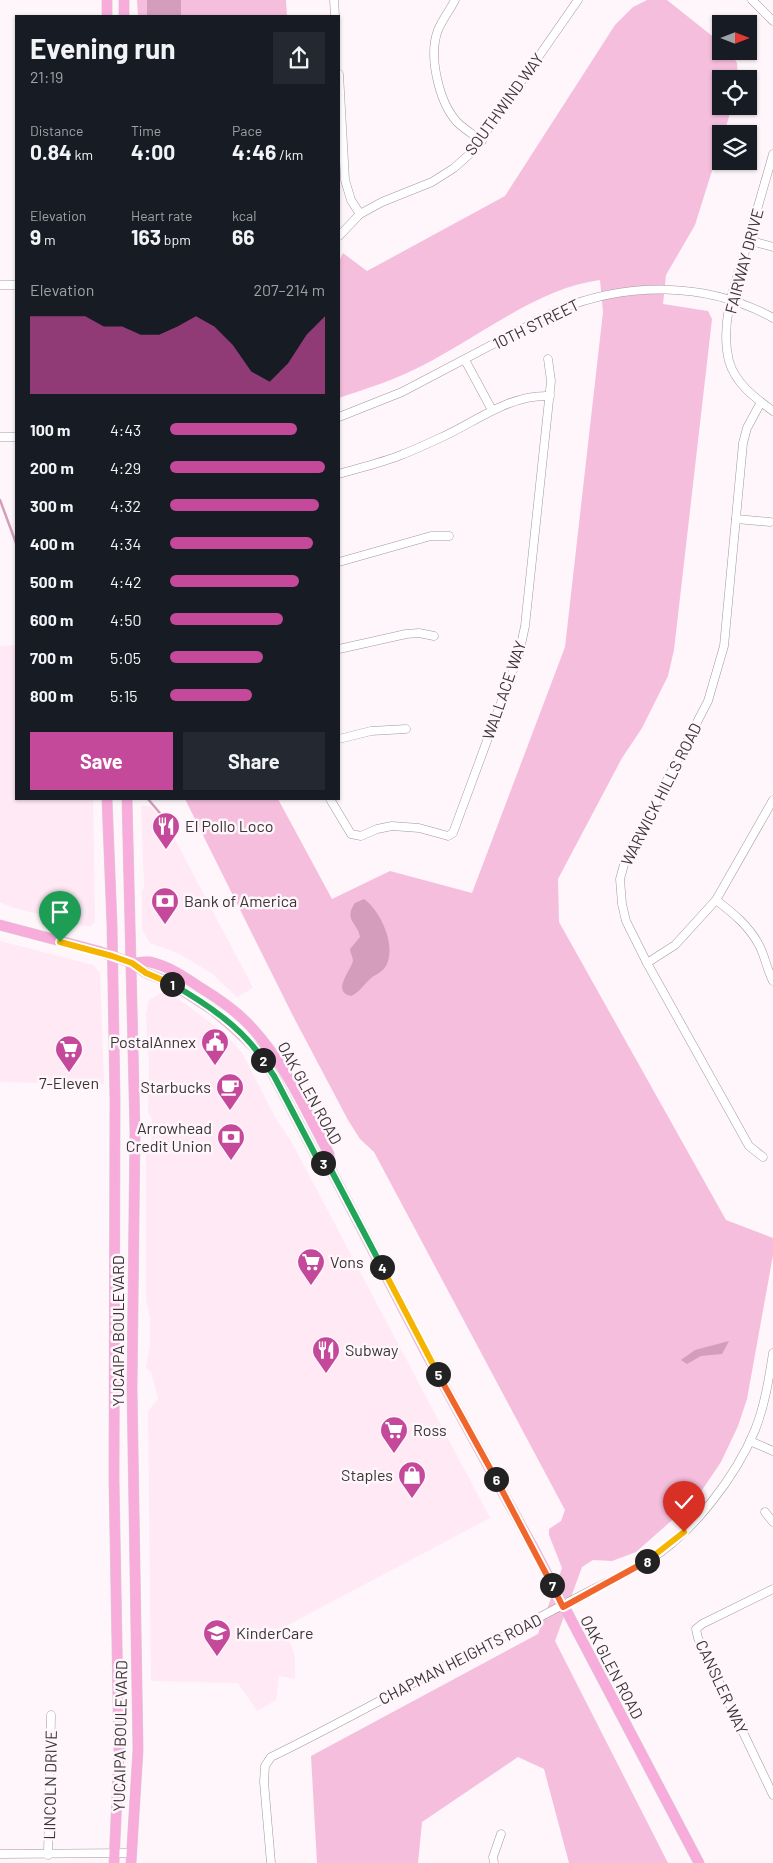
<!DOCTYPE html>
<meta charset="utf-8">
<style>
:root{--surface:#171b24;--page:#242831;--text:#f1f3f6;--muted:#9ea1a6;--accent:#c5499a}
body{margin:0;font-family:Barlow,sans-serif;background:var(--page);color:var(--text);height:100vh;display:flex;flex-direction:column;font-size:19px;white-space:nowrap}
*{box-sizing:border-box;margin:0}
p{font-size:16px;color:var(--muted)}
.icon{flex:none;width:28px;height:28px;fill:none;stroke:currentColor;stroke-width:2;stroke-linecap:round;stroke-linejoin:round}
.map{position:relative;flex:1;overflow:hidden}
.sheet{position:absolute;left:15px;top:15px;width:325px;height:785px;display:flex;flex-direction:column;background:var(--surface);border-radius:0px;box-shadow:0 1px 4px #0004}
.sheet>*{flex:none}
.needle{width:32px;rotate:90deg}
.buttons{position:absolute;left:712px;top:15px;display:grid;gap:10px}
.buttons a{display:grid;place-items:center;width:45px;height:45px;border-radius:0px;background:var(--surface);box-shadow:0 1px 4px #0004;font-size:25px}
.pin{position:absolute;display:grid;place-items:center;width:42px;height:42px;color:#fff;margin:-51px -21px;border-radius:50% 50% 50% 0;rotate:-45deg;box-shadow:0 0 5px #0007}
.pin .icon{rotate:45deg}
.km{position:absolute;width:25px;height:25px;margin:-12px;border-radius:50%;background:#222;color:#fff;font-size:14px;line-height:25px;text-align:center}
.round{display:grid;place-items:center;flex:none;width:52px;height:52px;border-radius:0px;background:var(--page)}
.overview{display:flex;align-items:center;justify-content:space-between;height:85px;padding:0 15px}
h1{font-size:28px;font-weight:700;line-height:38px}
.figures{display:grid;grid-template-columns:repeat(3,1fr);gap:8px;height:85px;padding:5px 15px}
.figures div{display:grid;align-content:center}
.figures b{font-size:21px;font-weight:700}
.figures small{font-size:14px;font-weight:400}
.figures p{font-size:14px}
.chart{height:140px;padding:10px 15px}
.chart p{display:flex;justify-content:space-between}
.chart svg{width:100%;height:90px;margin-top:5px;fill:var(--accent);opacity:.7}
.primary-button{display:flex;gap:10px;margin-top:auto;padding:10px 15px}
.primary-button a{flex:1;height:58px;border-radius:0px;background:var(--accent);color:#fff;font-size:20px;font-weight:700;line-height:58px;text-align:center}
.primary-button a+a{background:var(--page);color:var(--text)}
ul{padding:0 15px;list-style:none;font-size:16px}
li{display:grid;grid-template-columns:80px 60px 1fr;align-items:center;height:38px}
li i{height:12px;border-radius:6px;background:var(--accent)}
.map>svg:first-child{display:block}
.built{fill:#fee9f4}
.green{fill:#f5bedd}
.water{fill:#d49dbc}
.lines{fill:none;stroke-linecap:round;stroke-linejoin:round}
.stream{stroke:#d49dbc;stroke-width:2.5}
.minor-casing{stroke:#a4979e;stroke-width:9}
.major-casing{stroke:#d4d3d3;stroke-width:11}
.minor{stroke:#fff;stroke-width:8}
.major{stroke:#f8acdc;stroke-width:10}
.split-1-casing{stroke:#fff;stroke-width:10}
.split-2-casing{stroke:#fff;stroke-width:10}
.split-3-casing{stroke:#fff;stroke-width:10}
.split-4-casing{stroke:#fff;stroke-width:10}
.split-5-casing{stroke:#fff;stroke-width:10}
.split-6-casing{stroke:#fff;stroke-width:10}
.split-7-casing{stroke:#fff;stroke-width:10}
.split-8-casing{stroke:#fff;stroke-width:10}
.split-9-casing{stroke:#fff;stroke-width:10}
.split-1{stroke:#f5b400;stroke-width:6}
.split-2{stroke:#22a559;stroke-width:6}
.split-3{stroke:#22a559;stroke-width:6}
.split-4{stroke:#22a559;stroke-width:6}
.split-5{stroke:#f5b400;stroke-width:6}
.split-6{stroke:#f0652b;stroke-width:6}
.split-7{stroke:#f0652b;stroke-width:6}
.split-8{stroke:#f0652b;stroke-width:6}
.split-9{stroke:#f5b400;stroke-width:6}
.labels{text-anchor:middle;stroke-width:5;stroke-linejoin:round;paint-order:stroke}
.street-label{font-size:16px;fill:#3a3537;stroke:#fef6fa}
.poi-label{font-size:16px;fill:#3a3537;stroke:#fef6fa;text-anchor:start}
</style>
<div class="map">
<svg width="773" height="1863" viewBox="0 0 773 1863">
<rect width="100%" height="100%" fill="#fef6fa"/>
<g class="built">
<polygon points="16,645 16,799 93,799 95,922 91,926 83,926 11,907 0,902 0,646"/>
<polygon points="141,806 150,806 170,830 253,988 237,997 214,975 195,963 177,953 150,943 142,929 142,890 144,888"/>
<polygon points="0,941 93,965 100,973 104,1084 0,1082"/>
<polygon points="161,993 168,994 180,1000 224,1033 242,1053 276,1119 291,1141 490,1518 284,1627 295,1656 295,1679 279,1676 276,1700 257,1711 238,1683 151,1681 148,1411 158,1399 151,1372 146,1368 150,1344 150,1318 146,1299 146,1151 151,1144 152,1119 148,1113 149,1066 146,1014 149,1000"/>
</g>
<g class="green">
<polygon points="137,0 286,0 287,16 138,16"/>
<path d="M647,0H667L721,43V51H730L737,63L738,79H721V106H732L724,134H721V142L695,225L666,275L663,304L708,311L712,319L674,650L668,676L642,728L622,758L558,879L559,922L726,1220L773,1238V1255L747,1399L738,1426L721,1462L696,1499L636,1552L612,1561L593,1560L582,1567L555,1641L668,1863H569L544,1769L518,1757L422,1822L418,1863H317L311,1756L538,1634L562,1568L549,1535V1529L561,1521L565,1510L374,1152L360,1139L348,1120L292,1014L185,799H278L332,899L390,871L472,893L565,647L603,312L600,280C534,288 468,346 407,373C386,383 361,390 339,398V261L343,253L367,271L505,196L615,25L633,7Z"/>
</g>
<g class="water">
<rect x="147" y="0" width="34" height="16"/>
<path d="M364,899C381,911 397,947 386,966C382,973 373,975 368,981C362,987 358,993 351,996C331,992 351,970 353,961C353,957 350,953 350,949L360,937C358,923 343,920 355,903Z"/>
<polygon points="729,1341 722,1354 701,1356 687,1364 681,1360 695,1350"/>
</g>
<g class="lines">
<g class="stream">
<polyline points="0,500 16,543"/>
<polyline points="148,799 170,825"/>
</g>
<g class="minor-casing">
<g id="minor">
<polyline points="334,0 335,16"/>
<path d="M455,0C450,10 442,20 438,30C428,56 439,102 457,122C464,129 474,135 482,141"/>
<polyline points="752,0 773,21"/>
<polyline points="339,74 345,180 351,200 360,214"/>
<path d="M773,154C765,183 756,212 748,242C737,278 719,321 729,361C735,383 755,398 773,411"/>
<polyline points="339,236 360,214 382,202 432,182 454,168 473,151 578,0"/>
<polyline points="748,240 773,247"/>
<polyline points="0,285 16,285"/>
<polyline points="465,360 492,410"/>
<polyline points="761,402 747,428 743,443 724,646 708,701 625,861 620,879 622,904 626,921 647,963 749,1146 763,1157"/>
<path d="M339,417L402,392L558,310C627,282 706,281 773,318"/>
<polyline points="0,437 16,437"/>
<path d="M339,474C359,468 381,463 401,455C414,450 427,444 440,438C476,422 509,394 550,396"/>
<polyline points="736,519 770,522"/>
<polyline points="339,562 431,536 449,536"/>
<polyline points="339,649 406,634 419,633 434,636"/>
<polyline points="339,739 371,731 406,729"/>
<polyline points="330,799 351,834 361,836 377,829 392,826 419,828 448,836 453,833 519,654 525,626 551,381 548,359"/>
<path d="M716,900C733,913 749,926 759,945C765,956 767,970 773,981"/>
<polyline points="647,963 675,945 716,900 773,800"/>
<polyline points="750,1441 773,1451"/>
<polyline points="765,1512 773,1522"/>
<polyline points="773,1589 702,1624 696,1629 698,1638 773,1795"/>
<polyline points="0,1854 132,1853"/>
<polyline points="48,1855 51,1715"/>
<path d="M271,1863L264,1782L265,1766L271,1757C337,1725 400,1689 465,1656C505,1636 543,1615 582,1595C604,1583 628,1573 649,1560C693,1533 736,1476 755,1430C765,1405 769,1378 773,1353"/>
<polyline points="494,1863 493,1857 501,1834"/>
</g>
</g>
<g class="major-casing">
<g id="major">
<polyline points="107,0 107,16"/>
<polyline points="124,0 124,16"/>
<polyline points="107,799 112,925 115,1100 114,1480 119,1753 114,1863"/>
<polyline points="127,799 135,1132 132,1388 138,1750 131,1863"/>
<polyline points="0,925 98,951 132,963 146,973 171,983 214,1011 234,1028 258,1051 274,1076 318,1160 330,1168"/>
<path d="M132,963C137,963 145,961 150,962C169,966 186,978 201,988C219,999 238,1012 252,1028C285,1064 306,1110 329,1154L330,1168L424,1349L535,1551L699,1863"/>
</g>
</g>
<use href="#minor" class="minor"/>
<use href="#major" class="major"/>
</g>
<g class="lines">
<g class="split-1-casing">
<polyline id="split-1" points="60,942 112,956 132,963 146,973 172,984"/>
</g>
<g class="split-2-casing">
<path id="split-2" d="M172,984C205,1003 242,1027 263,1060"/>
</g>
<g class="split-3-casing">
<polyline id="split-3" points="263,1060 274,1076 318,1160 323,1163"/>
</g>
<g class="split-4-casing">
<polyline id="split-4" points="323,1163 330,1168 382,1267"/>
</g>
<g class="split-5-casing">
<polyline id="split-5" points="382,1267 438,1374"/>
</g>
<g class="split-6-casing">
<polyline id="split-6" points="438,1374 496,1479"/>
</g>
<g class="split-7-casing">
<polyline id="split-7" points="496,1479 552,1585"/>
</g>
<g class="split-8-casing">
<polyline id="split-8" points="552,1585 563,1607 647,1561"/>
</g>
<g class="split-9-casing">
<polyline id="split-9" points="647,1561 684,1532"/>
</g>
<use href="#split-1" class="split-1"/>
<use href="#split-2" class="split-2"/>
<use href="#split-3" class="split-3"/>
<use href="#split-4" class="split-4"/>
<use href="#split-5" class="split-5"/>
<use href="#split-6" class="split-6"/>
<use href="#split-7" class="split-7"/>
<use href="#split-8" class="split-8"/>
<use href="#split-9" class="split-9"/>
</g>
<defs>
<g id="restaurant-pin" transform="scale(1.4375)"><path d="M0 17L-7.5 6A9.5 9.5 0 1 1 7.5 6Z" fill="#c5499a" stroke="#fef6fa"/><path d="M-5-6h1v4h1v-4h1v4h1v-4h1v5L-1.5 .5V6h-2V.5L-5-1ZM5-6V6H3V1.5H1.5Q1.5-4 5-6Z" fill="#fff"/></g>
<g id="bank-pin" transform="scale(1.4375)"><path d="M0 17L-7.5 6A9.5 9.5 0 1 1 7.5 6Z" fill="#c5499a" stroke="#fef6fa"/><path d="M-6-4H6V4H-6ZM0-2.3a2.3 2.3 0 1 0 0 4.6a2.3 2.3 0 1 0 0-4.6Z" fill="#fff"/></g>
<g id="civic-pin" transform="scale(1.4375)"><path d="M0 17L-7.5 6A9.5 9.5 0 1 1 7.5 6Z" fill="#c5499a" stroke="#fef6fa"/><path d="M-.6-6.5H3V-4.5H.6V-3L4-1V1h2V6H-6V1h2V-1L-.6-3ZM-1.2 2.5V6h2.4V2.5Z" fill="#fff"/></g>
<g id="supermarket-pin" transform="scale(1.4375)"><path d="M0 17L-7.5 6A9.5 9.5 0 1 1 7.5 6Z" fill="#c5499a" stroke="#fef6fa"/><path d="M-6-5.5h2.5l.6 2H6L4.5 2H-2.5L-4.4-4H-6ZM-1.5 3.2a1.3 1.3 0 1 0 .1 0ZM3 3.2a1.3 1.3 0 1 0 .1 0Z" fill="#fff"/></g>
<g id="cafe-pin" transform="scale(1.4375)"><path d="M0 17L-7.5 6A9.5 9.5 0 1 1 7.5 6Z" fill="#c5499a" stroke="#fef6fa"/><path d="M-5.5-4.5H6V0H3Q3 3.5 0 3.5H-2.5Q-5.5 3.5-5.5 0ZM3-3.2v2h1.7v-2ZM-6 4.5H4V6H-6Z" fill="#fff"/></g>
<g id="shop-pin" transform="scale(1.4375)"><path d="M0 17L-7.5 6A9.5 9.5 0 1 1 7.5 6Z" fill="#c5499a" stroke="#fef6fa"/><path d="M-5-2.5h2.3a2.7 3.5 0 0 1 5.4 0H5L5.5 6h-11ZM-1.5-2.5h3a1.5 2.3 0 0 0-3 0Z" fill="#fff"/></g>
<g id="school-pin" transform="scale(1.4375)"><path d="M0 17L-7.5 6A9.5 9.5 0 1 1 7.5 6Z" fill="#c5499a" stroke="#fef6fa"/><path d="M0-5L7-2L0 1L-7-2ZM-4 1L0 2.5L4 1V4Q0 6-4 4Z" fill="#fff"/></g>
</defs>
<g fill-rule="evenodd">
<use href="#restaurant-pin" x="166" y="826"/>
<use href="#bank-pin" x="165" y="901"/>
<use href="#civic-pin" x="215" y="1042"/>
<use href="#supermarket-pin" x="69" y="1049"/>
<use href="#cafe-pin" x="230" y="1087"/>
<use href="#bank-pin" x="231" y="1137"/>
<use href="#supermarket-pin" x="311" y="1262"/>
<use href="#restaurant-pin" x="326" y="1350"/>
<use href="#supermarket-pin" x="394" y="1430"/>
<use href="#shop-pin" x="412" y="1475"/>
<use href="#school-pin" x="217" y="1633"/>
</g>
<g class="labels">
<g class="street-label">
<text transform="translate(504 104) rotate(-54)" y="6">SOUTHWIND WAY</text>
<text transform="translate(744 261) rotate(-75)" y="6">FAIRWAY DRIVE</text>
<text transform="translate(536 324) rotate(-26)" y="6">10TH STREET</text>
<text transform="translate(504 690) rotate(-71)" y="6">WALLACE WAY</text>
<text transform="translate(661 794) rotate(-63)" y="6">WARWICK HILLS ROAD</text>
<text transform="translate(310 1093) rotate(61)" y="6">OAK GLEN ROAD</text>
<text transform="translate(118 1331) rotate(-90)" y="6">YUCAIPA BOULEVARD</text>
<text transform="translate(460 1659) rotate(-27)" y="6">CHAPMAN HEIGHTS ROAD</text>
<text transform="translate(612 1667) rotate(62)" y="6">OAK GLEN ROAD</text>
<text transform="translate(722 1687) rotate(65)" y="6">CANSLER WAY</text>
<text transform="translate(120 1736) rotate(-89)" y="6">YUCAIPA BOULEVARD</text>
<text transform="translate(50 1785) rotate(-89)" y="6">LINCOLN DRIVE</text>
</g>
<g class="poi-label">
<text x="185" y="832">El Pollo Loco</text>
<text x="184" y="907">Bank of America</text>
<text x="196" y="1048" text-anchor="end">PostalAnnex</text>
<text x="69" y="1089" text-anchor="middle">7-Eleven</text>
<text x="211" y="1093" text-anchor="end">Starbucks</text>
<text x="212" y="1134" text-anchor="end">Arrowhead<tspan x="212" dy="18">Credit Union</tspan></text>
<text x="330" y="1268">Vons</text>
<text x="345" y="1356">Subway</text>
<text x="413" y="1436">Ross</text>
<text x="393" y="1481" text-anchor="end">Staples</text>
<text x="236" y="1639">KinderCare</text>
</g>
</g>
</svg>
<div class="buttons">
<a><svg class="needle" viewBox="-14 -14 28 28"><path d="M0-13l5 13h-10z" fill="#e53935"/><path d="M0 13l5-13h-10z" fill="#9ea1a6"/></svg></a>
<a><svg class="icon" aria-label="locate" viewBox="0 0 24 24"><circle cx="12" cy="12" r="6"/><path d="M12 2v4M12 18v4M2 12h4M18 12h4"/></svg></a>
<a><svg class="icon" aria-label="layers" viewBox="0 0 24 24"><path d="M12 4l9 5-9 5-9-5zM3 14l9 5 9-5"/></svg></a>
</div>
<div class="pin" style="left:60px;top:942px;background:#1e9e55"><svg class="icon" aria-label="arrive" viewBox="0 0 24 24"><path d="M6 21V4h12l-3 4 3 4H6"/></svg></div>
<div class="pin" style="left:684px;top:1532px;background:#d93025"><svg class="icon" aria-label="check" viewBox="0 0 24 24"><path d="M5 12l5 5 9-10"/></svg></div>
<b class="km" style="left:172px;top:984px">1</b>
<b class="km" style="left:263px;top:1060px">2</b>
<b class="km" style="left:323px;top:1163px">3</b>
<b class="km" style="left:382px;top:1267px">4</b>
<b class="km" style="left:438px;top:1374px">5</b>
<b class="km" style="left:496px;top:1479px">6</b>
<b class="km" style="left:552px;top:1585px">7</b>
<b class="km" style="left:647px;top:1561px">8</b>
<section class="sheet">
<div class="overview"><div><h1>Evening run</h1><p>21:19</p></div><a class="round"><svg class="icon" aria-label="share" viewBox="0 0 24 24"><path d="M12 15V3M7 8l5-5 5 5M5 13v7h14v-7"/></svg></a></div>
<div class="figures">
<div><p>Distance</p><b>0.84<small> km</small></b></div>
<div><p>Time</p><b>4:00</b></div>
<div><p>Pace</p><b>4:46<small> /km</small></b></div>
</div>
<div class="figures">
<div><p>Elevation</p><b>9<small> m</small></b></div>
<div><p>Heart rate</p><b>163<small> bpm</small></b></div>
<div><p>kcal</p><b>66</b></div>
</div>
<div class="chart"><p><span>Elevation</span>207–214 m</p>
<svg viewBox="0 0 160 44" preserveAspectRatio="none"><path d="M0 44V6L10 6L20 6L30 6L40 11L50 11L60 15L70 15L80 11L90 6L100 11L110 20L120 33L130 38L140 29L150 15L160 6V44z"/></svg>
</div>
<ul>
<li><b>100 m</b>4:43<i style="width:82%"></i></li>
<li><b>200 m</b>4:29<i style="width:100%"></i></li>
<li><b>300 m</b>4:32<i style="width:96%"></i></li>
<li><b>400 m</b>4:34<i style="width:92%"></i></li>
<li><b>500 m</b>4:42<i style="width:83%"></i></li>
<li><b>600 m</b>4:50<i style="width:73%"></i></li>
<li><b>700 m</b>5:05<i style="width:60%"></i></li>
<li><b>800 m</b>5:15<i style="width:53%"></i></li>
</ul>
<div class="primary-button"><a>Save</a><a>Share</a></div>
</section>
</div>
